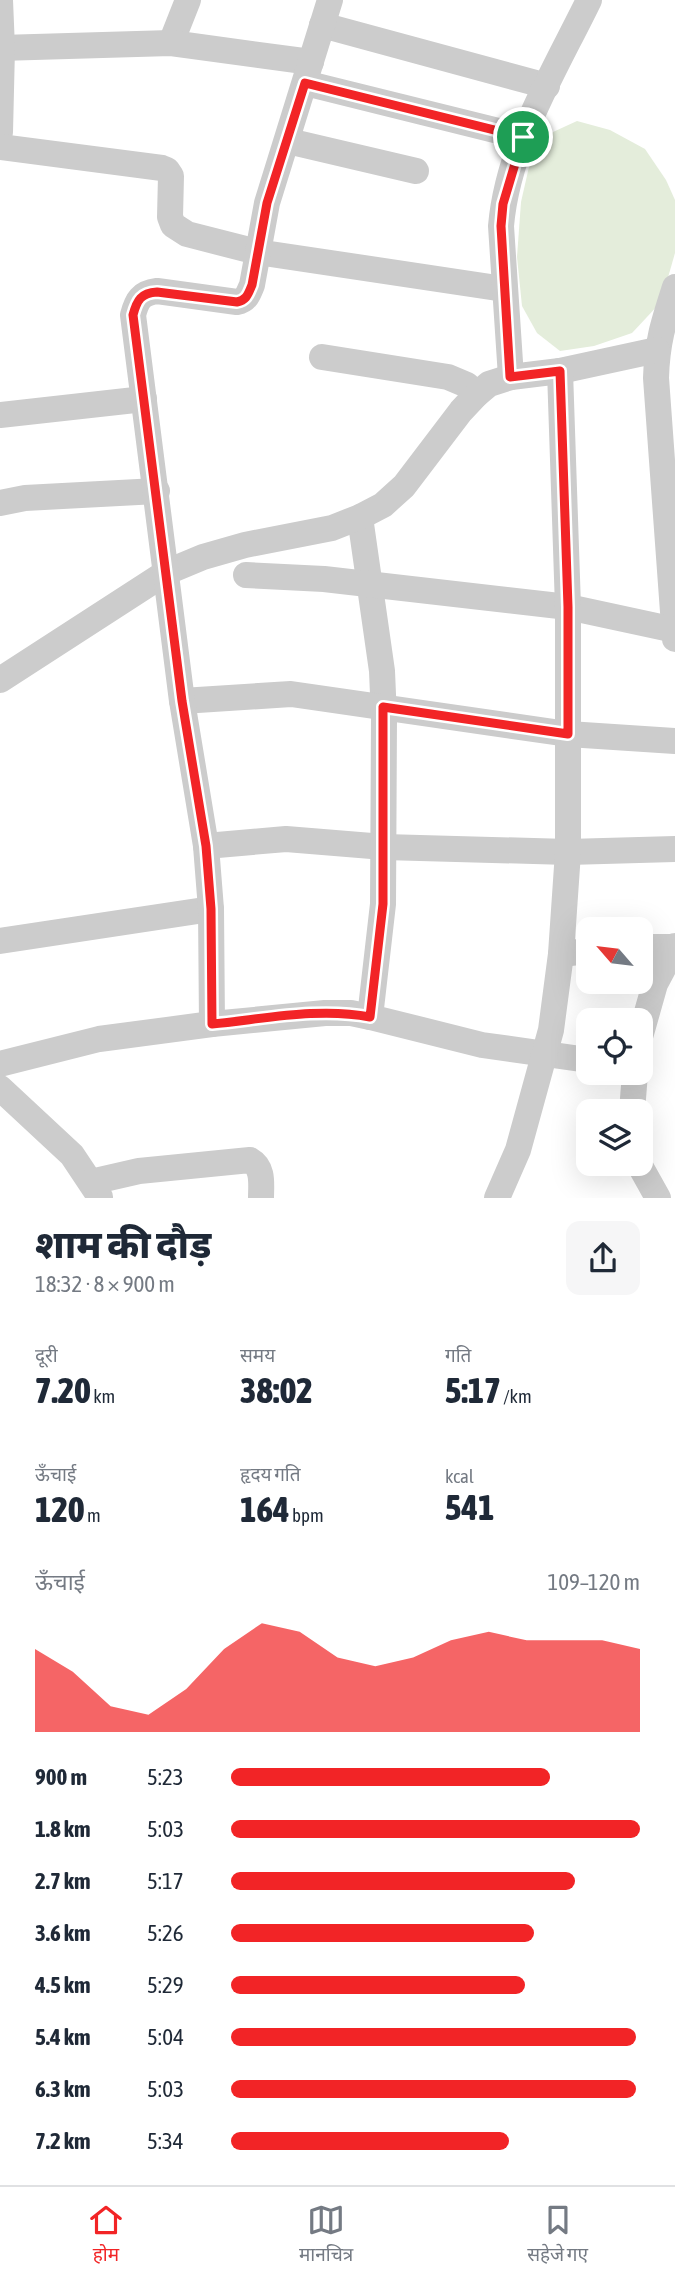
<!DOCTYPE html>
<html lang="hi">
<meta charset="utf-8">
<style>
:root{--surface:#fff;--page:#f6f6f7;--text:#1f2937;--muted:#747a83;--line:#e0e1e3;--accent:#f22426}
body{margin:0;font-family:"Asap Condensed","Noto Sans Devanagari",sans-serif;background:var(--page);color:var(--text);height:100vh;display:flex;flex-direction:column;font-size:26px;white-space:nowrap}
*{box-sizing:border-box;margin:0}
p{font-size:23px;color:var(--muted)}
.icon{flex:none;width:38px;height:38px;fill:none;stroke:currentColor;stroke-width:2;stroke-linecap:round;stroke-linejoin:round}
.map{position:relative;height:1198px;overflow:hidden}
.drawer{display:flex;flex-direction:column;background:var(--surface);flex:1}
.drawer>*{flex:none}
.needle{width:46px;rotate:298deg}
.tools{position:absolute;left:576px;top:917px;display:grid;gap:14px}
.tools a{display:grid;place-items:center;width:77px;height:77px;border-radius:14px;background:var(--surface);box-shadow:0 7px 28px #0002;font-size:35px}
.pin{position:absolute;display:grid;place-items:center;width:60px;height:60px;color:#fff;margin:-30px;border:4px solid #fff;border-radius:50%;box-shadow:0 2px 7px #0007}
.round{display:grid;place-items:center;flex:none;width:74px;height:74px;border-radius:14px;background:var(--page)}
.headline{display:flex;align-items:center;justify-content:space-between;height:119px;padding:0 35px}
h1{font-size:38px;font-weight:800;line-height:52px}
.metrics{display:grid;grid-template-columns:repeat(3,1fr);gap:10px;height:119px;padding:7px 35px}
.metrics div{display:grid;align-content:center}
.metrics b{font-size:35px;font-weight:800}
.metrics small{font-size:19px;font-weight:400}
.metrics p{font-size:19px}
.chart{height:196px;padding:14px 35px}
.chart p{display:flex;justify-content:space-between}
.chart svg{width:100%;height:126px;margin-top:7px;fill:var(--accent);opacity:.7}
ul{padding:0 35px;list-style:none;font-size:23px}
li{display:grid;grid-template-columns:112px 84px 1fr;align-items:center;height:52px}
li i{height:18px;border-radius:9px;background:var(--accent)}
.tab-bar{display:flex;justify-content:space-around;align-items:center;height:98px;border-top:2px solid var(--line);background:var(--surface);font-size:19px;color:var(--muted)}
.tab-bar a{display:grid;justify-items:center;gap:4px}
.tab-bar .selected{color:var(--accent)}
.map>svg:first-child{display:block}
.green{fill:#e4eddb}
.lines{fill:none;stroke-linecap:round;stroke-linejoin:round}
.minor{stroke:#ccc;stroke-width:26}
.route-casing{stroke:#fff;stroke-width:14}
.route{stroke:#f22426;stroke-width:9}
</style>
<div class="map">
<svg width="675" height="1198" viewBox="0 0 675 1198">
<rect width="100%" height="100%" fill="#fff"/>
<polygon class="green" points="577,121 610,130 645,149 666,180 675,200 675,253 661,302 632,333 594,346 560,351 537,333 522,306 517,257 521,202 531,158 553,132"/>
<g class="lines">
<g class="minor">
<polyline points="322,25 547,86"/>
<polyline points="171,43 188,0"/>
<polyline points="0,48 171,43 311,62"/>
<polyline points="305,83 523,137"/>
<polyline points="0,132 2,48 0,0"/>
<polyline points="288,141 416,171"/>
<polyline points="0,147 162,168 167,170 171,176 170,217 173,225 187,234 257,252 504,289"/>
<path d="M675,287C664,321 657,341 656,378L675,639"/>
<polyline points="322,357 448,377 467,385 476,395"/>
<path d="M511,377L501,226C508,145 554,72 589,0"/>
<polyline points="0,415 144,399"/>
<polyline points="0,503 25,498 157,491"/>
<polyline points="360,517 382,671 384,718 383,904 370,1017"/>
<polyline points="246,575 324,579 568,607 675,630"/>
<polyline points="0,680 167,572 203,557 245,545 332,528 360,517 383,505 404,486 461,411 476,395 489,384 511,377 560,371 657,350"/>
<polyline points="182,701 291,694 568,734 675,741"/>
<polyline points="206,846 286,839 384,847 568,852 675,849"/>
<polyline points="0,941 211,909"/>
<polyline points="640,947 675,947"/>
<polyline points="561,954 588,951"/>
<path d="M212,1024L211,909L206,846L182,701L133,315C137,300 141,293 157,291L237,302C247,300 248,294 252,285L267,203L330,0"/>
<polyline points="640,1037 655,984 675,946"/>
<polyline points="0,1064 99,1039 212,1024 325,1013 351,1013 370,1017 482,1045 588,1060"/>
<polyline points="0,1088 72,1155 100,1197"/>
<polyline points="632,1111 635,1073"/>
<polyline points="639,1164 658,1198"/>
<path d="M91,1182L139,1171L250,1160C264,1168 261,1184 261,1198"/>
<polyline points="497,1198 518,1150 551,1030 561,954 568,852 568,607 560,371"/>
</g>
</g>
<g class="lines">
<g class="route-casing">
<path id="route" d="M305,83L523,137L503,204L501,226L510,377L560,371L568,607V734L383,707V904L370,1017C319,1007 264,1019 212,1024L211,909L206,846L182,701L133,315C137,300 141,293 157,292L237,302C247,300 248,294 252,285L267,203Z"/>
</g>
<use href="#route" class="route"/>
</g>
</svg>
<div class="tools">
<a><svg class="needle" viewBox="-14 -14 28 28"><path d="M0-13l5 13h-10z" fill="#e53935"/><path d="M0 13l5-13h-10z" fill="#747a83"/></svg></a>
<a><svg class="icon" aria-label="locate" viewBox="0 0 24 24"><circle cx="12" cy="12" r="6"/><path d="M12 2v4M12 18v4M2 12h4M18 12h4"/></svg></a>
<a><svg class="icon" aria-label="layers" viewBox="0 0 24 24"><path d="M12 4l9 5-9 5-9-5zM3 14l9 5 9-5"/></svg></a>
</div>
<div class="pin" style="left:523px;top:137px;background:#1e9e55"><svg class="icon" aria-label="arrive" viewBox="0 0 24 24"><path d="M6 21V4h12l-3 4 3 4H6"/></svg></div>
</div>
<section class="drawer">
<div class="headline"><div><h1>शाम की दौड़</h1><p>18:32 · 8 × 900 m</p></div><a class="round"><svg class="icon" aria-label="share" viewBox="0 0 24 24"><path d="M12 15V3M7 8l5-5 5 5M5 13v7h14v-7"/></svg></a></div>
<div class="metrics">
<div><p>दूरी</p><b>7.20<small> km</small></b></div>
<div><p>समय</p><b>38:02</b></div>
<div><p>गति</p><b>5:17<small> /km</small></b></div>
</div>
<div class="metrics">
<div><p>ऊँचाई</p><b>120<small> m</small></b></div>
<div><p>हृदय गति</p><b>164<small> bpm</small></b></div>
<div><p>kcal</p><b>541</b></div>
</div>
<div class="chart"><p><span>ऊँचाई</span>109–120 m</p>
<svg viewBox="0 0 160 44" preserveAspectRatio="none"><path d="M0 44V15L10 23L20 35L30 38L40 29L50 15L60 6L70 9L80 18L90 21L100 18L110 12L120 9L130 12L140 12L150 12L160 15V44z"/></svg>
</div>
<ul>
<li><b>900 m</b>5:23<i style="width:78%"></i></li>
<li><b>1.8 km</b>5:03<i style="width:100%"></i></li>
<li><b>2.7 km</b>5:17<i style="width:84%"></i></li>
<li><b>3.6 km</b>5:26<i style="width:74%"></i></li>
<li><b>4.5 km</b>5:29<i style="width:72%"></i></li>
<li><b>5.4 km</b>5:04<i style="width:99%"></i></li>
<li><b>6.3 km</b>5:03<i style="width:99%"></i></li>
<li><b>7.2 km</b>5:34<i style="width:68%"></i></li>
</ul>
</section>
<nav class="tab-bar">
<a class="selected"><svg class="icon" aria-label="home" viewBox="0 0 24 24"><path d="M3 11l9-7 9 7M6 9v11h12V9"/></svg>होम</a>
<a><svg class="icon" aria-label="map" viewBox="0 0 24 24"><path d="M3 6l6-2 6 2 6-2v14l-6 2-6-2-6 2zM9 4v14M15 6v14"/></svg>मानचित्र</a>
<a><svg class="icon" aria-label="saved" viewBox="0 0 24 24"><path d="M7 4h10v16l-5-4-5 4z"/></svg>सहेजे गए</a>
</nav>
